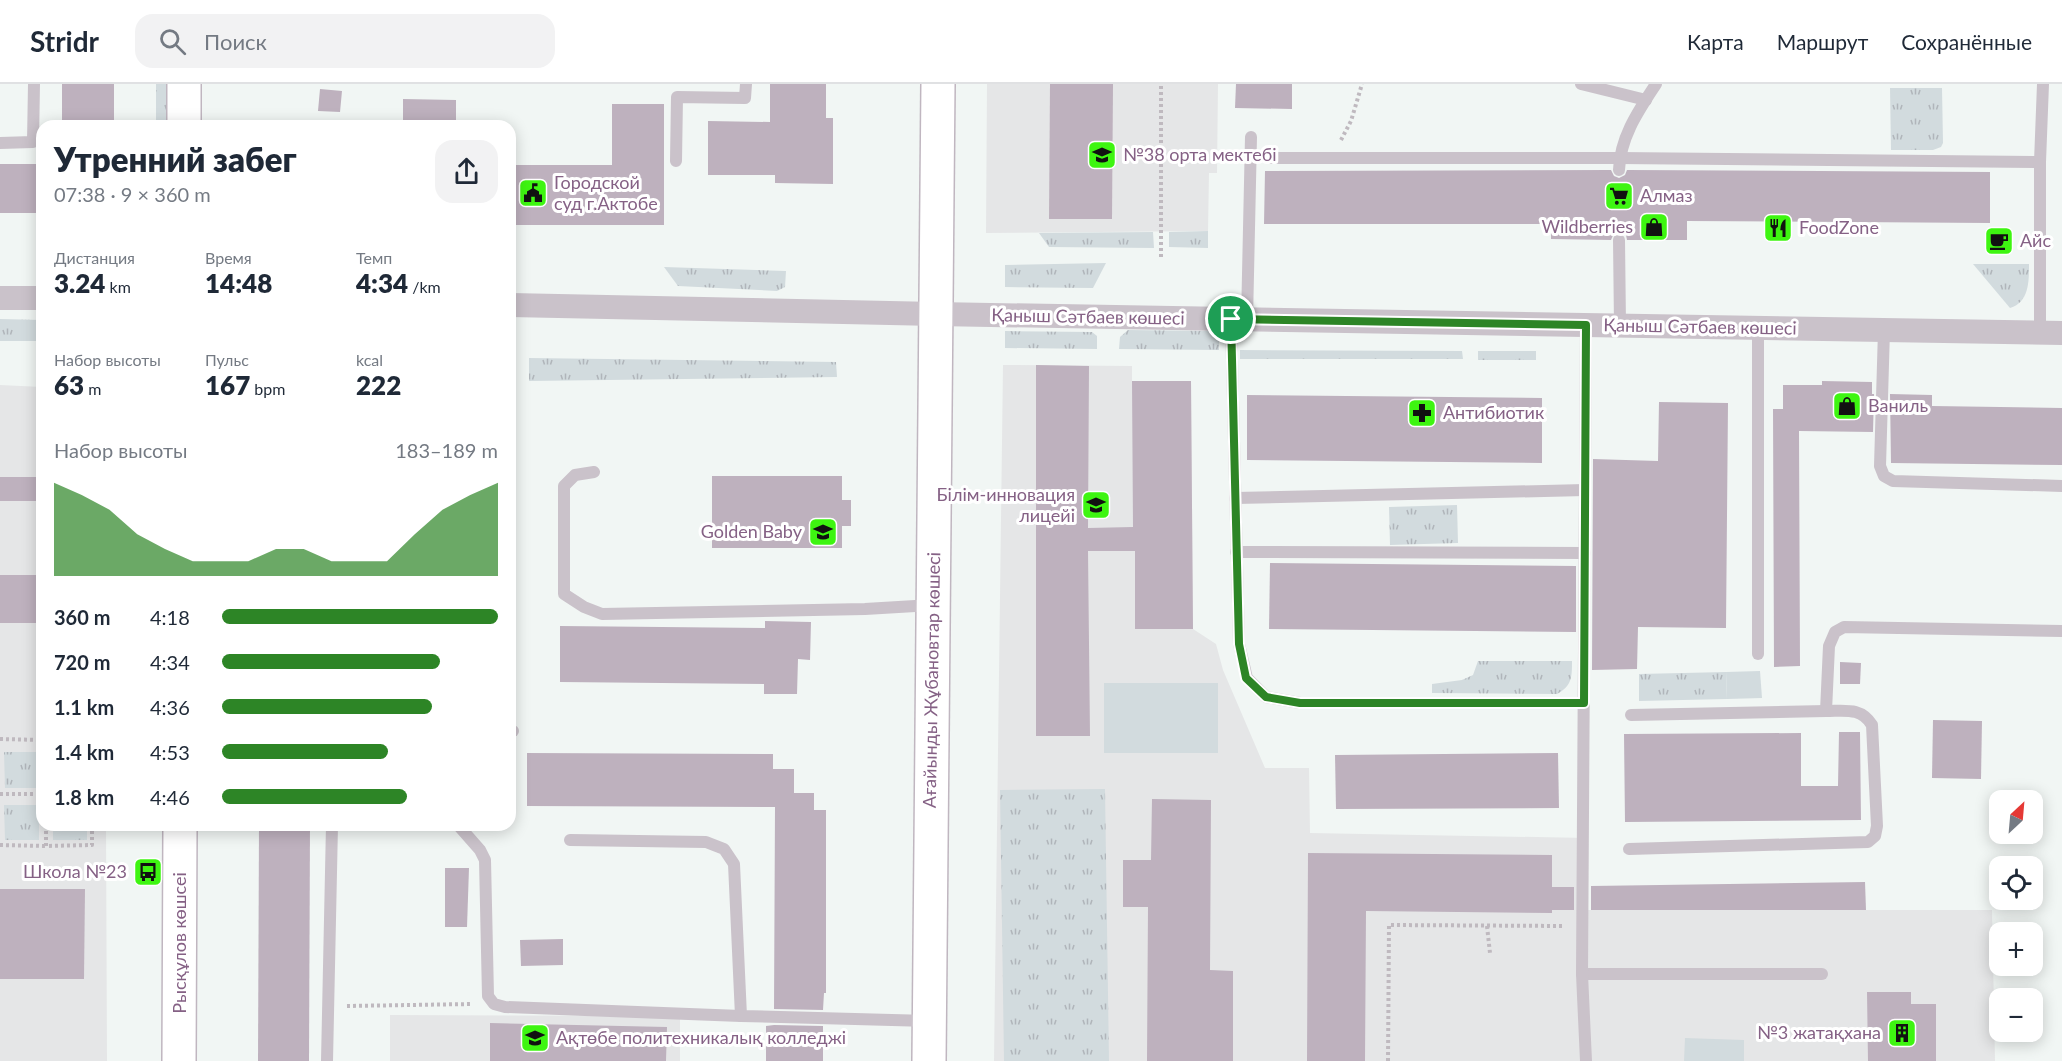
<!DOCTYPE html>
<html lang="ru">
<meta charset="utf-8">
<style>
:root{--surface:#fff;--page:#f2f2f3;--text:#1f2937;--muted:#747a83;--line:#e0e1e3;--accent:#2d8526}
body{margin:0;font-family:Lato,sans-serif;background:var(--page);color:var(--text);height:100vh;display:flex;flex-direction:column;font-size:22px;white-space:nowrap}
*{box-sizing:border-box;margin:0}
p{font-size:20px;color:var(--muted)}
.icon{flex:none;width:33px;height:33px;fill:none;stroke:currentColor;stroke-width:2;stroke-linecap:round;stroke-linejoin:round}
.map{position:relative;flex:1;overflow:hidden}
.side{position:absolute;left:36px;top:36px;width:480px;height:711px;display:flex;flex-direction:column;background:var(--surface);border-radius:18px;box-shadow:0 3px 15px #0003}
.side>*{flex:none}
.needle{width:39px;rotate:26deg}
.buttons{position:absolute;left:1989px;top:706px;display:grid;gap:12px}
.buttons a{display:grid;place-items:center;width:54px;height:54px;border-radius:12px;background:var(--surface);box-shadow:0 3px 15px #0003;font-size:30px}
.pin{position:absolute;display:grid;place-items:center;width:51px;height:51px;color:#fff;margin:-26px;border:3px solid #fff;border-radius:50%;box-shadow:0 2px 6px #0007}
.round{display:grid;place-items:center;flex:none;width:63px;height:63px;border-radius:18px;background:var(--page)}
.head{display:flex;align-items:center;justify-content:space-between;height:102px;padding:0 18px}
h1{font-size:33px;font-weight:800;line-height:45px}
.stats{display:grid;grid-template-columns:repeat(3,1fr);gap:9px;height:102px;padding:6px 18px}
.stats div{display:grid;align-content:center}
.stats b{font-size:26px;font-weight:800}
.stats small{font-size:16px;font-weight:400}
.stats p{font-size:16px}
.chart{height:168px;padding:12px 18px}
.chart p{display:flex;justify-content:space-between}
.chart svg{width:100%;height:108px;margin-top:6px;fill:var(--accent);opacity:.7}
ul{padding:0 18px;list-style:none;font-size:20px}
li{display:grid;grid-template-columns:96px 72px 1fr;align-items:center;height:45px}
li i{height:15px;border-radius:8px;background:var(--accent)}
header{display:flex;align-items:center;gap:36px;box-sizing:border-box;height:84px;padding:0 30px;background:var(--surface);border-bottom:2px solid var(--line)}
header strong{font-size:28px}
nav{display:flex;gap:33px;margin-inline-start:auto;font-size:21px}
.search{width:420px;height:54px;background:var(--page);display:flex;align-items:center;gap:15px;box-sizing:border-box;padding:0 21px;border-radius:18px;color:var(--muted);font-size:22px}
.map>svg:first-child{display:block}
.built{fill:#e5e6e7}
.grass{fill:url(#grass-tufts)}
.pitch{fill:#d2dbde}
.building{fill:#beb1be}
.lines{fill:none;stroke-linecap:round;stroke-linejoin:round}
.secondary-casing{stroke:#c0b6c0;stroke-width:36}
.path{stroke:#bfb9bf;stroke-width:4;stroke-dasharray:3 3;stroke-linecap:butt}
.lane{stroke:#cac2ca;stroke-width:12}
.street{stroke:#cac2ca;stroke-width:24}
.secondary{stroke:#fff;stroke-width:33}
.route-casing{stroke:#fff;stroke-width:12}
.route{stroke:#2d8526;stroke-width:8}
.labels{text-anchor:middle;stroke-width:6;stroke-linejoin:round;paint-order:stroke}
.poi-label{font-size:18px;fill:#856185;stroke:#fff;text-anchor:start}
.street-label{font-size:18px;fill:#856185;stroke:#fff}
</style>
<header>
<strong>Stridr</strong>
<div class="search"><svg class="icon" aria-label="search" viewBox="0 0 24 24"><circle cx="10" cy="10" r="6"/><path d="M15 15l6 6"/></svg>Поиск</div>
<nav><a>Карта</a><a>Маршрут</a><a>Сохранённые</a></nav>
</header>
<div class="map">
<svg width="2062" height="977" viewBox="0 0 2062 977">
<defs>
<pattern id="grass-tufts" width="24" height="20" patternUnits="userSpaceOnUse" patternTransform="scale(1.5)"><rect width="24" height="20" fill="#d2dbde"/><path d="M3 7l-1-3M5 7V3M7 7l1-3M15 17l-1-3M17 17v-4M19 17l1-3" fill="none" stroke="#b0b5ba"/></pattern>
</defs>
<rect width="100%" height="100%" fill="#f1f6f4"/>
<g class="built">
<polygon points="987,0 1218,0 1217,89 1209,89 1208,147 986,149"/>
<polygon points="1003,281 1132,282 1132,297 1191,297 1193,545 1216,560 1223,586 1265,684 1309,684 1310,749 1587,754 1586,826 1992,826 1995,977 994,977"/>
<polygon points="0,301 42,303 42,741 106,741 107,977 0,977"/>
<polygon points="390,931 680,932 680,977 390,977"/>
</g>
<g class="grass">
<rect x="156" y="0" width="19" height="42"/>
<polygon points="1890,4 1942,4 1943,59 1941,63 1933,66 1891,66"/>
<polygon points="1208,147 1208,164 1169,163 1169,148"/>
<polygon points="1153,148 1154,164 1049,163 1039,149"/>
<polygon points="1106,179 1093,204 1005,203 1005,181"/>
<path d="M1973,180H2029C2029,198 2029,218 2010,224Z"/>
<polygon points="664,183 786,187 785,203 777,207 678,202"/>
<polygon points="0,235 42,236 42,257 0,257"/>
<polygon points="1128,246 1212,247 1219,255 1219,266 1119,265 1120,253"/>
<polygon points="1005,247 1092,248 1097,252 1097,265 1005,264"/>
<polygon points="1240,266 1462,267 1463,275 1240,275"/>
<rect x="1478" y="267" width="58" height="9"/>
<polygon points="529,274 836,278 837,293 529,297"/>
<polygon points="1457,421 1458,459 1390,461 1389,423"/>
<path d="M1478,577H1572C1572,593 1572,602 1557,610L1432,609V600L1462,596L1473,591Z"/>
<polygon points="1726,588 1727,615 1639,617 1639,590"/>
<polygon points="4,668 38,668 39,704 5,704"/>
<polygon points="1105,705 1109,977 1004,977 1000,706"/>
<polygon points="4,721 39,721 39,756 5,756"/>
<rect x="53" y="741" width="34" height="15"/>
</g>
<g class="pitch">
<polygon points="1760,587 1762,614 1727,615 1726,588"/>
<rect x="1104" y="599" width="114" height="70"/>
<polygon points="1685,954 1744,956 1744,977 1684,977"/>
</g>
<g class="building">
<rect x="62" y="0" width="52" height="42"/>
<polygon points="770,0 826,0 826,34 833,34 833,100 775,99 775,91 708,91 708,37 770,38"/>
<polygon points="1050,0 1113,0 1112,135 1049,135"/>
<polygon points="1236,0 1292,0 1292,25 1235,24"/>
<polygon points="320,5 342,7 340,28 318,27"/>
<polygon points="403,15 456,16 456,42 403,42"/>
<polygon points="612,20 664,20 664,141 510,141 510,81 612,81"/>
<rect x="0" y="80" width="42" height="49"/>
<polygon points="1611,86 1614,92 1619,94 1625,91 1627,86 1990,88 1990,139 1687,137 1687,156 1627,156 1626,151 1619,148 1614,149 1611,156 1551,155 1551,140 1264,140 1265,87"/>
<polygon points="1036,281 1089,282 1088,444 1133,443 1132,297 1191,297 1193,545 1135,545 1135,467 1088,467 1090,652 1036,652"/>
<polygon points="1822,297 1872,298 1872,310 1874,310 1873,348 1799,347 1800,582 1774,583 1773,325 1783,325 1783,301 1822,301"/>
<polygon points="1890,310 1932,311 1932,322 2062,324 2062,381 1891,379"/>
<polygon points="1247,311 1542,314 1542,379 1247,376"/>
<polygon points="1659,318 1728,319 1726,544 1638,543 1637,585 1592,586 1593,375 1658,377"/>
<polygon points="712,392 842,392 842,416 851,416 851,442 842,442 842,464 712,464"/>
<rect x="0" y="393" width="42" height="24"/>
<polygon points="1270,479 1576,482 1576,548 1269,545"/>
<rect x="0" y="491" width="42" height="48"/>
<polygon points="765,537 811,538 810,576 798,575 797,610 764,610 764,600 560,598 560,542 765,544"/>
<polygon points="1840,578 1861,579 1860,600 1840,600"/>
<polygon points="1933,636 1982,637 1981,695 1932,694"/>
<polygon points="1839,648 1860,648 1861,736 1625,738 1624,650 1801,649 1801,702 1838,702"/>
<polygon points="527,669 773,670 773,685 794,685 794,709 814,709 814,726 826,726 826,909 824,909 823,926 774,925 775,723 527,722"/>
<polygon points="1558,669 1559,724 1336,725 1335,671"/>
<polygon points="1152,715 1211,716 1210,886 1233,887 1233,977 1147,977 1148,823 1123,823 1123,776 1151,776"/>
<polygon points="259,741 310,741 309,977 258,977"/>
<polygon points="1308,769 1552,771 1552,803 1574,803 1574,826 1552,826 1552,829 1366,827 1365,977 1307,977"/>
<polygon points="445,784 469,784 467,843 445,843"/>
<polygon points="1865,798 1866,826 1591,826 1591,802"/>
<polygon points="0,805 85,805 84,895 0,895"/>
<polygon points="563,855 563,881 521,882 520,856"/>
<polygon points="1867,908 1911,908 1911,920 1936,920 1936,977 1868,977"/>
<polygon points="490,939 667,943 666,977 490,977"/>
<polygon points="774,941 823,942 823,977 766,977 766,942"/>
</g>
<g class="lines">
<g class="secondary-casing">
<g id="secondary">
<polyline points="184,0 184,42"/>
<polyline points="179,977 180,741"/>
<polyline points="929,977 938,0"/>
</g>
</g>
<g class="path">
<polyline points="1341,56 1351,37 1362,0"/>
<polyline points="1161,173 1161,0"/>
<polyline points="0,655 42,656"/>
<polyline points="0,710 42,710"/>
<polyline points="46,741 46,762 92,761 92,741"/>
<polyline points="0,761 46,762"/>
<polyline points="1487,842 1490,869"/>
<polyline points="347,922 472,920"/>
<polyline points="1388,977 1389,841 1565,842"/>
</g>
<g class="lane">
<polyline points="1581,0 1646,16"/>
<polyline points="0,59 33,58 34,0"/>
<polyline points="1272,74 1619,74 2040,78"/>
<polyline points="676,77 677,13 745,14 746,0"/>
<path d="M1619,86C1620,53 1639,26 1656,0"/>
<polyline points="1619,156 1620,241"/>
<polyline points="1231,235 1239,560 1247,594 1266,613 1300,619 1584,619"/>
<polyline points="1247,236 1251,53"/>
<polyline points="1758,244 1758,570"/>
<polyline points="1884,246 1880,382 1884,392 1893,397 2062,402"/>
<polyline points="2040,249 2040,78 2043,0"/>
<polyline points="594,388 575,391 564,402 564,510 584,523 602,530 865,525 932,521"/>
<polyline points="1235,414 1585,406"/>
<polyline points="1236,468 1585,469"/>
<polyline points="1826,627 1829,562 1835,548 1844,543 2062,547"/>
<polyline points="510,647 513,647"/>
<polyline points="458,741 480,766 485,776 488,912 494,920 505,923 741,932"/>
<polyline points="570,756 706,758 724,765 734,780 741,932 929,937"/>
<path d="M1629,765L1868,758L1875,752L1877,742L1872,641C1861,623 1845,627 1826,627L1631,631"/>
<polyline points="1582,890 1822,890"/>
<polyline points="327,977 332,741"/>
<polyline points="1586,977 1582,890 1586,241"/>
</g>
<g class="street">
<polyline points="0,214 42,214"/>
<polyline points="510,221 936,230 2062,249"/>
</g>
<use href="#secondary" class="secondary"/>
</g>
<g class="lines">
<g class="route-casing">
<polygon id="route" points="1231,235 1586,241 1584,619 1300,619 1266,613 1246,594 1239,560"/>
</g>
<use href="#route" class="route"/>
</g>
<defs>
<g id="school-square" transform="scale(1.5)"><rect x="-9" y="-9" width="18" height="18" rx="4" fill="#3ef511" stroke="#fff"/><path d="M0-5L7-2L0 1L-7-2ZM-4 1L0 2.5L4 1V4Q0 6-4 4Z" fill="#111"/></g>
<g id="civic-square" transform="scale(1.5)"><rect x="-9" y="-9" width="18" height="18" rx="4" fill="#3ef511" stroke="#fff"/><path d="M-.6-6.5H3V-4.5H.6V-3L4-1V1h2V6H-6V1h2V-1L-.6-3ZM-1.2 2.5V6h2.4V2.5Z" fill="#111"/></g>
<g id="supermarket-square" transform="scale(1.5)"><rect x="-9" y="-9" width="18" height="18" rx="4" fill="#3ef511" stroke="#fff"/><path d="M-6-5.5h2.5l.6 2H6L4.5 2H-2.5L-4.4-4H-6ZM-1.5 3.2a1.3 1.3 0 1 0 .1 0ZM3 3.2a1.3 1.3 0 1 0 .1 0Z" fill="#111"/></g>
<g id="shop-square" transform="scale(1.5)"><rect x="-9" y="-9" width="18" height="18" rx="4" fill="#3ef511" stroke="#fff"/><path d="M-5-2.5h2.3a2.7 3.5 0 0 1 5.4 0H5L5.5 6h-11ZM-1.5-2.5h3a1.5 2.3 0 0 0-3 0Z" fill="#111"/></g>
<g id="restaurant-square" transform="scale(1.5)"><rect x="-9" y="-9" width="18" height="18" rx="4" fill="#3ef511" stroke="#fff"/><path d="M-5-6h1v4h1v-4h1v4h1v-4h1v5L-1.5 .5V6h-2V.5L-5-1ZM5-6V6H3V1.5H1.5Q1.5-4 5-6Z" fill="#111"/></g>
<g id="cafe-square" transform="scale(1.5)"><rect x="-9" y="-9" width="18" height="18" rx="4" fill="#3ef511" stroke="#fff"/><path d="M-5.5-4.5H6V0H3Q3 3.5 0 3.5H-2.5Q-5.5 3.5-5.5 0ZM3-3.2v2h1.7v-2ZM-6 4.5H4V6H-6Z" fill="#111"/></g>
<g id="pharmacy-square" transform="scale(1.5)"><rect x="-9" y="-9" width="18" height="18" rx="4" fill="#3ef511" stroke="#fff"/><path d="M-2-6h4v4h4v4h-4v4h-4v-4h-4v-4h4Z" fill="#111"/></g>
<g id="bus-square" transform="scale(1.5)"><rect x="-9" y="-9" width="18" height="18" rx="4" fill="#3ef511" stroke="#fff"/><path d="M-5-6H5V4H4V6H2V4H-2V6H-4V4H-5ZM-3.5-4V0h7V-4ZM-3.5 1.2v1.5H-2V1.2ZM2 1.2v1.5H3.5V1.2Z" fill="#111"/></g>
<g id="building-square" transform="scale(1.5)"><rect x="-9" y="-9" width="18" height="18" rx="4" fill="#3ef511" stroke="#fff"/><path d="M-4-6H4V6H1V3H-1V6H-4ZM-2.5-4.3h1.7v1.8h-1.7ZM.8-4.3h1.7v1.8H.8ZM-2.5-1h1.7V.8h-1.7ZM.8-1h1.7V.8H.8Z" fill="#111"/></g>
<g id="university-square" transform="scale(1.5)"><rect x="-9" y="-9" width="18" height="18" rx="4" fill="#3ef511" stroke="#fff"/><path d="M0-5L7-2L0 1L-7-2ZM-4 1L0 2.5L4 1V4Q0 6-4 4Z" fill="#111"/></g>
</defs>
<g fill-rule="evenodd">
<use href="#school-square" x="1102" y="71"/>
<use href="#civic-square" x="533" y="109"/>
<use href="#supermarket-square" x="1619" y="112"/>
<use href="#shop-square" x="1654" y="143"/>
<use href="#restaurant-square" x="1778" y="144"/>
<use href="#cafe-square" x="1999" y="157"/>
<use href="#shop-square" x="1847" y="322"/>
<use href="#pharmacy-square" x="1422" y="329"/>
<use href="#school-square" x="1096" y="421"/>
<use href="#school-square" x="823" y="448"/>
<use href="#bus-square" x="148" y="788"/>
<use href="#building-square" x="1902" y="949"/>
<use href="#university-square" x="535" y="954"/>
</g>
<g class="labels">
<g class="poi-label">
<text x="1123" y="77">№38 орта мектебі</text>
<text x="554" y="105">Городской<tspan x="554" dy="21">суд г.Актобе</tspan></text>
<text x="1640" y="118">Алмаз</text>
<text x="1633" y="149" text-anchor="end">Wildberries</text>
<text x="1799" y="150">FoodZone</text>
<text x="2020" y="163">Айс</text>
<text x="1868" y="328">Ваниль</text>
<text x="1443" y="335">Антибиотик</text>
<text x="1075" y="417" text-anchor="end">Білім-инновация<tspan x="1075" dy="21">лицейі</tspan></text>
<text x="802" y="454" text-anchor="end">Golden Baby</text>
<text x="127" y="794" text-anchor="end">Школа №23</text>
<text x="1881" y="955" text-anchor="end">№3 жатақхана</text>
<text x="556" y="960">Ақтөбе политехникалық колледжі</text>
</g>
<g class="street-label">
<text transform="translate(1088 233) rotate(1)" y="6">Қаныш Сәтбаев көшесі</text>
<text transform="translate(1700 243) rotate(1)" y="6">Қаныш Сәтбаев көшесі</text>
<text transform="translate(932 596) rotate(-89)" y="6">Ағайынды Жұбановтар көшесі</text>
<text transform="translate(180 859) rotate(-90)" y="6">Рысқұлов көшсеі</text>
</g>
</g>
</svg>
<div class="buttons">
<a><svg class="needle" viewBox="-14 -14 28 28"><path d="M0-13l5 13h-10z" fill="#e53935"/><path d="M0 13l5-13h-10z" fill="#747a83"/></svg></a>
<a><svg class="icon" aria-label="locate" viewBox="0 0 24 24"><circle cx="12" cy="12" r="6"/><path d="M12 2v4M12 18v4M2 12h4M18 12h4"/></svg></a>
<a>+</a>
<a>−</a>
</div>
<div class="pin" style="left:1231px;top:235px;background:#1e9e55"><svg class="icon" aria-label="arrive" viewBox="0 0 24 24"><path d="M6 21V4h12l-3 4 3 4H6"/></svg></div>
<section class="side">
<div class="head"><div><h1>Утренний забег</h1><p>07:38 · 9 × 360 m</p></div><a class="round"><svg class="icon" aria-label="share" viewBox="0 0 24 24"><path d="M12 15V3M7 8l5-5 5 5M5 13v7h14v-7"/></svg></a></div>
<div class="stats">
<div><p>Дистанция</p><b>3.24<small> km</small></b></div>
<div><p>Время</p><b>14:48</b></div>
<div><p>Темп</p><b>4:34<small> /km</small></b></div>
</div>
<div class="stats">
<div><p>Набор высоты</p><b>63<small> m</small></b></div>
<div><p>Пульс</p><b>167<small> bpm</small></b></div>
<div><p>kcal</p><b>222</b></div>
</div>
<div class="chart"><p><span>Набор высоты</span>183–189 m</p>
<svg viewBox="0 0 160 44" preserveAspectRatio="none"><path d="M0 44V6L10 11L20 17L30 27L40 33L50 38L60 38L70 38L80 33L90 33L100 38L110 38L120 38L130 27L140 17L150 11L160 6V44z"/></svg>
</div>
<ul>
<li><b>360 m</b>4:18<i style="width:100%"></i></li>
<li><b>720 m</b>4:34<i style="width:79%"></i></li>
<li><b>1.1 km</b>4:36<i style="width:76%"></i></li>
<li><b>1.4 km</b>4:53<i style="width:60%"></i></li>
<li><b>1.8 km</b>4:46<i style="width:67%"></i></li>
</ul>
</section>
</div>
